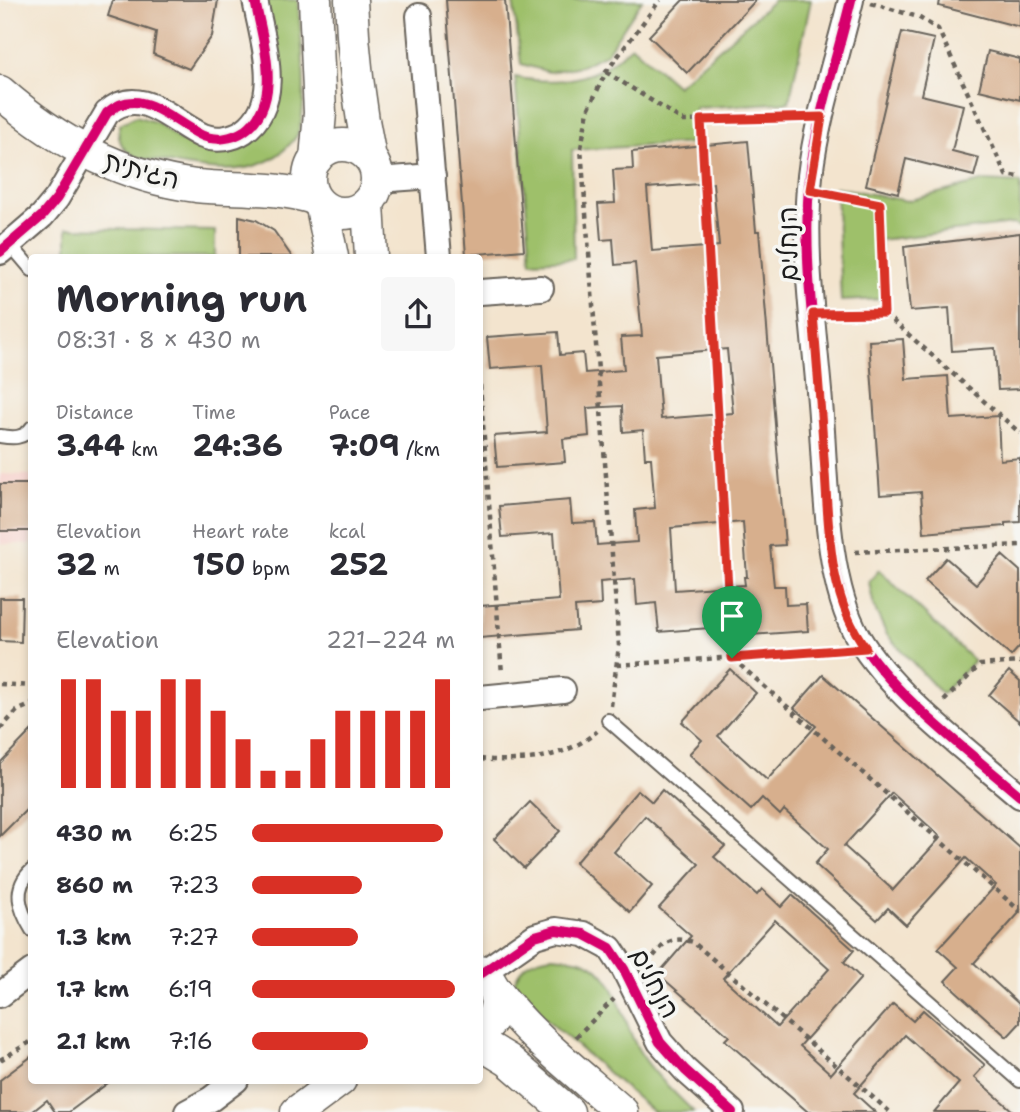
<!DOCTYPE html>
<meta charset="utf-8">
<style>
:root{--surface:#fff;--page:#f7f7f7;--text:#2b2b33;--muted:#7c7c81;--accent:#d93025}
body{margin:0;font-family:"Shantell Sans","Playpen Sans Hebrew",sans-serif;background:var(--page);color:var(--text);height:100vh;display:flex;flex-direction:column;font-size:26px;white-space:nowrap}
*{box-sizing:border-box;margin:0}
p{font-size:23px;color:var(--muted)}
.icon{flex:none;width:38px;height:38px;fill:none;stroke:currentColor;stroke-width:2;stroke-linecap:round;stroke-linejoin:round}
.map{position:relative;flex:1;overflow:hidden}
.details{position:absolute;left:28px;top:254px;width:455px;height:830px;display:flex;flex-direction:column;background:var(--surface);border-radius:7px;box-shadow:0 4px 10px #0003}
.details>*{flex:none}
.pin{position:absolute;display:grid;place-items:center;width:60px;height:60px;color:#fff;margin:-72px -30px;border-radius:50% 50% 50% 0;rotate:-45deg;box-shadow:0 0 7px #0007}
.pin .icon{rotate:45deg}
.round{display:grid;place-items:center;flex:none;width:74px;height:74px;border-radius:7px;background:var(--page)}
.summary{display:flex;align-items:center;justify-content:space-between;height:119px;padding:0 28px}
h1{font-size:38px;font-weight:700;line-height:52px}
.figures{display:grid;grid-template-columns:repeat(3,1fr);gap:10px;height:119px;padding:7px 28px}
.figures div{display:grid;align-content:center}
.figures b{font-size:30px;font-weight:700}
.figures small{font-size:19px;font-weight:400}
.figures p{font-size:19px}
.chart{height:196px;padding:14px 28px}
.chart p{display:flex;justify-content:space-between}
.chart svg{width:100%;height:126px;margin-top:7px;stroke:var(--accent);stroke-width:6}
ul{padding:0 28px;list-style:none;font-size:23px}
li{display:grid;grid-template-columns:112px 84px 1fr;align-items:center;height:52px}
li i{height:18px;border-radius:9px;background:var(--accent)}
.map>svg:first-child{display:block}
.built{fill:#f7d0ca}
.green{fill:#9ec06a;stroke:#5d6e43;stroke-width:2}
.building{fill:#d7af8d;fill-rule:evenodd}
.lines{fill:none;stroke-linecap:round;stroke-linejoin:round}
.service-casing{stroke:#67625a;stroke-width:16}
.minor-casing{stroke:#67625a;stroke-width:28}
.tertiary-casing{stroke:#67625a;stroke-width:35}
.path{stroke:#67625a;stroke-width:4.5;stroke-dasharray:5 5;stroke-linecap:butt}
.service{stroke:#fff;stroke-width:12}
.minor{stroke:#fff;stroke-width:24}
.tertiary{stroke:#fff;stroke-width:32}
.cycleway-casing{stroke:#f6f6f2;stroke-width:15}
.cycleway{stroke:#d6006c;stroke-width:10}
.route-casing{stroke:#fff;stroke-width:14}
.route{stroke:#d93025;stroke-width:9}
.labels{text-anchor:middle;stroke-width:7;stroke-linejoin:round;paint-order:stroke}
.street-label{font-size:26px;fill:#1c1c1c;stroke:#f6f6f2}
</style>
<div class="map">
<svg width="1020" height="1112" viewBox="0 0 1020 1112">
<rect width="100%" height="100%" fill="#f6f6f2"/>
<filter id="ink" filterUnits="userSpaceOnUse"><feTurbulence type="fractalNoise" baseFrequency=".0143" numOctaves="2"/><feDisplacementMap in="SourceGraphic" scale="14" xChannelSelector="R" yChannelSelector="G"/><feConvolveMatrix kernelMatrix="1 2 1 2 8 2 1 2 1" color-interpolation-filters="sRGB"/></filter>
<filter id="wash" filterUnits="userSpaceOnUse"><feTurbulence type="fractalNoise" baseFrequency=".00686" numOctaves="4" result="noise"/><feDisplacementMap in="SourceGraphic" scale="28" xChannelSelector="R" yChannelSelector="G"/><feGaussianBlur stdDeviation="1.57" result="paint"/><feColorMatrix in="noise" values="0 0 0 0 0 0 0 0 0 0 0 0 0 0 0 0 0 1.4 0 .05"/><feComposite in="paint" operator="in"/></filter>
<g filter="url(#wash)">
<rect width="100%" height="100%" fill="#f3e4ce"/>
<polygon class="built" points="0,474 31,475 31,544 0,544"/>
<g class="green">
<path d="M265,0H298C300,38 310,97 298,133C296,139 290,144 285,149C253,179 203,170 164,162C154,160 141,160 133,155C121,149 116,137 120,124L136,116L158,123L179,140L222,151L241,149L260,137L272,116Z"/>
<polygon points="513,0 642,0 606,54 581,66 549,72 521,64"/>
<path d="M774,0H811L789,102L695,108V143L572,150L574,259L531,261L515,77C542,83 575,83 601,69C612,63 622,54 632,46L677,86Z"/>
<polygon points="985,181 1020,183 1020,227 1013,224 880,240 883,299 841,301 836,187 907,201"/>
<polygon points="67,228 215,231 215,257 67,257"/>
<polygon points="879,570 974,661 942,694 887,635 874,607 869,582"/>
<path d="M551,956C562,957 574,958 584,961C617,973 622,1019 637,1047C651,1072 674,1092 694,1112H653L529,1004L514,983C520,964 533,959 551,956Z"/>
</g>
<g id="blocks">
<g class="building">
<polygon points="113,0 218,0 212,36 189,69 153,54 156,32 108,16"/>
<polygon points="446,0 505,0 524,250 466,255"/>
<polygon points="683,0 756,0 687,73 649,36"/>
<polygon points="940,0 1020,0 1020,27 939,6"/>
<polygon points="902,32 934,39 921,95 963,105 952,151 979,158 974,176 906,159 898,193 866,185"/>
<polygon points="988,51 1020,59 1020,100 979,90"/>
<path d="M748,141L756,231H759L785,545L770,546L774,586H785L786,605L806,604L808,631L749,635L748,625L659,632L656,603L637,605L635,579L600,582L601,605L575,607L577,630L480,638V606L559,600L554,533L502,537L499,506L570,500L572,523L595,522L597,545L637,542L635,510L655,508L651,458H645L643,430L623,432L622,406L587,408L589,436L563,439L565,462L497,467L494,436L547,432L542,365L490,369L487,337L558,332L560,355L583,353L585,373L624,370L621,337L642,336L635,263L615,265L613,239L601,240L598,204L615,203L613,170L633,169L632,152ZM713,183L719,246L652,251L647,188ZM727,349L733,413L661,419L656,355ZM743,522L747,577H744L745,585L675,590L671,528Z"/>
<polygon points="239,216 256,220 274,231 292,257 239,257"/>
<polygon points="1020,233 1020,389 998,390 995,348 952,351 949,308 910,311 904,247"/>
<polygon points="903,339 906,379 948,376 951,419 998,416 1000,460 1020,458 1020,522 1005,523 1005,526 924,533 921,492 880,495 869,341"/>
<rect x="0" y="484" width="32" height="47"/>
<polygon points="1002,555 1020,571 1020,646 1011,656 925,581 946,558 976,584"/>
<polygon points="0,598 22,598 21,642 0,641"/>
<path d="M730,669L756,693L718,736L767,780L816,726L794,708L823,675L1020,848V912L974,963L1020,1005V1023L1007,1037L945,981L958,967L938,949L996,885L966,858L906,925L888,908L877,920L815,864L828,849L784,810L780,815L762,798L751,810L689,754L702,740L682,722ZM892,793L941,837L893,890L844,846Z"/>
<polygon points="1009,671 1020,681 1020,722 989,695"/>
<polygon points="32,730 32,804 0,836 0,763"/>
<path d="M638,790L652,802L662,790L725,846L714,857L757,895L762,889L781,907L792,895L854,950L844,962L861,978L800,1046L831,1074L893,1004L913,1021L923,1010L985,1065L974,1077L1014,1112H934L959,1083L905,1035L854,1093L875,1112H808L725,1040L729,1036L658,974L691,936L659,908L699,864L645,816L614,852L652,886L630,912L575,863ZM775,920L829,969L777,1027L723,978Z"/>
<polygon points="530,802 560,831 524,868 494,839"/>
<polygon points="32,1056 32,1080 112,1080 69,1112 55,1112 47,1100 32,1112 0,1112 0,1080"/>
</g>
</g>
</g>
<g filter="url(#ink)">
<use href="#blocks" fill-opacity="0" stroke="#67625a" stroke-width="2"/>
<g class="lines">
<g class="service-casing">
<g id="service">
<polyline points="10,244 32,270"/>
<path d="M0,436C13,438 24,439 32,427"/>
<polyline points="608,720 1020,1081"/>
<path d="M32,870C12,888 19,909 32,930"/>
</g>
</g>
<g class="minor-casing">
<g id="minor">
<path d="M851,0C837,58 817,116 810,176C802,251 814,328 820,403C826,471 824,579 858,637C892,695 969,752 1020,796"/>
<polyline points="419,16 439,257"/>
<polyline points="378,180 433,176"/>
<path d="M0,252L42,216L57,198L107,113C140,83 172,122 203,136C216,141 232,139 244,131C285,102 262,40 255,0"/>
<polyline points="480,292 541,288"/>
<polyline points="480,698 563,690"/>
<polyline points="482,973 535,936 556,930 584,934 610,948 624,969 660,1042 685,1070 732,1112"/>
<polyline points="0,995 32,971"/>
<polyline points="187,1112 211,1099 236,1080"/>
</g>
</g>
<g class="tertiary-casing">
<g id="tertiary">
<polyline points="315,0 320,113 316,159"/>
<path d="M351,0C353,54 359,105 370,158"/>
<path d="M0,92C57,142 120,176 196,186C237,190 275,186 314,198"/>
<circle cx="343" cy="179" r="34"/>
<polyline points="368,204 371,257"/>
<polyline points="322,207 332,257"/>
<path d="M480,971C500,989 504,1014 480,1031"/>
<path d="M495,990C530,1037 578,1073 622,1112"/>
<polyline points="480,1043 508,1060 568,1112"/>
<polyline points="297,1112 340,1080"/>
</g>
</g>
<g class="path">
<polyline points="871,3 918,17 938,29 1006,175 1020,177"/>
<polyline points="606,72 684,121 798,118"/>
<polyline points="701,120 732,658 1020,911"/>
<polyline points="830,194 880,204 884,313"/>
<polyline points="835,314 884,313 1020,433"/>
<polyline points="480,385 502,674"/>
<polyline points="855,552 1020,545"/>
<polyline points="617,665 840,650"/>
<polyline points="0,684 32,686"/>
<polyline points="944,701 980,665 1020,662"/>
<polyline points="611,706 619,646 581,148 588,110 606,72 660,0"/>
<polyline points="0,729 17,711 32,704"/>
<path d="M480,759C520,763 566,759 597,731"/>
<path d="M647,964C662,947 667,934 693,942L890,1112"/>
<polyline points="576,1037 614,999"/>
<polyline points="0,1060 32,1041"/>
</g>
<use href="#service" class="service"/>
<use href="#minor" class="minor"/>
<use href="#tertiary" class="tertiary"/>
<g class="cycleway-casing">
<g id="cycleway">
<path d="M851,0C837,58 817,116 810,176C802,251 814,328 820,403C826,471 824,579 858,637C892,695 969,752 1020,796"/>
<path d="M0,252L42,216L57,198L107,113C140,83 172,122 203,136C216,141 232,139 244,131C285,102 262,40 255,0"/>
<polyline points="482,973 535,936 556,930 584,934 610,948 624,969 660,1042 685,1070 732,1112"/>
</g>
</g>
<use href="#cycleway" class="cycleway"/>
</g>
</g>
<g class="lines" filter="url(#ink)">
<g class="route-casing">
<path id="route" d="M822,117L810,190L880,204L884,313L813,314C817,362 821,410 824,458C829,520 826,596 866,648L732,658L701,120Z"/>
</g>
<use href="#route" class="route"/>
</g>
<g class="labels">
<g class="street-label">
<text transform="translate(142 170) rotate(16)" y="9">הגיתית</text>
<text transform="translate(788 244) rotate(-91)" y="9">הנחלים</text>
<text transform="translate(655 983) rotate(62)" y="9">הנחלים</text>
</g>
</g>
</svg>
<div class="pin" style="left:732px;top:658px;background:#1e9e55"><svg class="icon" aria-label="arrive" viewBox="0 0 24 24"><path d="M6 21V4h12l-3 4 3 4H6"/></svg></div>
<section class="details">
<div class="summary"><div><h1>Morning run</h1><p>08:31 · 8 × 430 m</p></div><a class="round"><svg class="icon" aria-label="share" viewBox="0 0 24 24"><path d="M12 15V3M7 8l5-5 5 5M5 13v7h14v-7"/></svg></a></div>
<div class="figures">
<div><p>Distance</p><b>3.44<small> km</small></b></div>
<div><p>Time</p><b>24:36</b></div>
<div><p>Pace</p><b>7:09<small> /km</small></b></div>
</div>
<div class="figures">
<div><p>Elevation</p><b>32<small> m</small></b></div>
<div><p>Heart rate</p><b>150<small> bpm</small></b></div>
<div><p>kcal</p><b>252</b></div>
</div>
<div class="chart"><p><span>Elevation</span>221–224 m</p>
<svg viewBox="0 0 160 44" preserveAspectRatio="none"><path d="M5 44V6M15 44V6M25 44V17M35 44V17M45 44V6M55 44V6M65 44V17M75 44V27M85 44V38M95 44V38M105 44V27M115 44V17M125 44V17M135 44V17M145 44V17M155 44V6"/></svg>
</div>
<ul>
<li><b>430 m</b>6:25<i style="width:94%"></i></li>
<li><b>860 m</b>7:23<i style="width:54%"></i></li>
<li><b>1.3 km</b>7:27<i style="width:52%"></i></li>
<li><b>1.7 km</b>6:19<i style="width:100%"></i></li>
<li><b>2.1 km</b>7:16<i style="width:57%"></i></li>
</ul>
</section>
</div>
